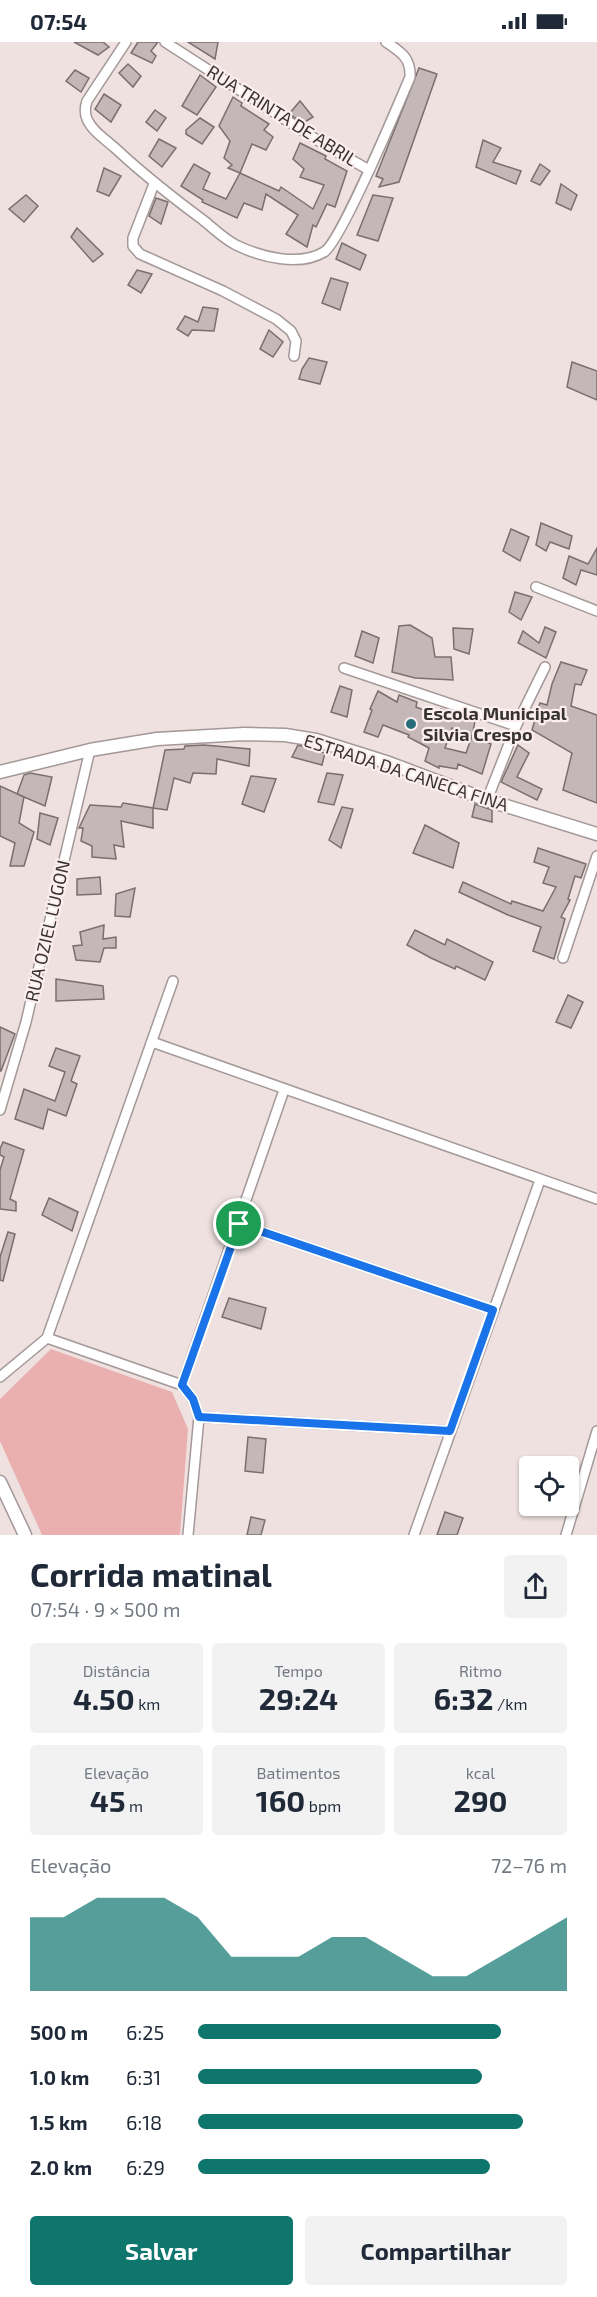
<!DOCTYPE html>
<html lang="pt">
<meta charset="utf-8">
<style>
:root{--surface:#fff;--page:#f2f2f3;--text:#1f2937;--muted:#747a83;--accent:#0f766e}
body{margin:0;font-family:"Exo 2",sans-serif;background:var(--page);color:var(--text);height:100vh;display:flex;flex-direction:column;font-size:22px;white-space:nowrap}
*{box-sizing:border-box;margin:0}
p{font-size:20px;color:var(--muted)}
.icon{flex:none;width:33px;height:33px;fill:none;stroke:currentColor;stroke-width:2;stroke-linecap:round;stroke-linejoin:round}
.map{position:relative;height:1493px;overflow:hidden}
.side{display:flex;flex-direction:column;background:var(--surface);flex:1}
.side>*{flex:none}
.tools{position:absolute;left:519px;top:1414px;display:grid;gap:12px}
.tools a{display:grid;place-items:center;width:60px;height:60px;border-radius:6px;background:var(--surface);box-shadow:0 2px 4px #0004;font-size:30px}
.pin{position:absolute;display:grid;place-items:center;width:51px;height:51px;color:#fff;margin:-26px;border:3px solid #fff;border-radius:50%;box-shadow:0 2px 6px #0007}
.round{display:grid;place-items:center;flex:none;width:63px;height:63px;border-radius:6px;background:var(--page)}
.headline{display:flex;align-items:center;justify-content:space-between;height:102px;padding:0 30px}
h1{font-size:33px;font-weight:700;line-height:45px}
.figures{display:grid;grid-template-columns:repeat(3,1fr);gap:9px;height:102px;padding:6px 30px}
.figures div{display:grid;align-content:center;border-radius:6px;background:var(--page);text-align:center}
.figures b{font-size:30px;font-weight:700}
.figures small{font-size:16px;font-weight:400}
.figures p{font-size:16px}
.chart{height:168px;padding:12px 30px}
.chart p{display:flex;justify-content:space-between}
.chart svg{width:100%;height:108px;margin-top:6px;fill:var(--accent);opacity:.7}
.button{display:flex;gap:12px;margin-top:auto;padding:12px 30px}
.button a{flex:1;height:69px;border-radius:6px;background:var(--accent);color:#fff;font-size:24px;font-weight:700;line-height:69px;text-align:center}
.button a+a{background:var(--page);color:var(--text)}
ul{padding:0 30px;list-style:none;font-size:20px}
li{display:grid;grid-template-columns:96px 72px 1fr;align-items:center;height:45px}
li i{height:15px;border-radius:8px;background:var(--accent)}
.status{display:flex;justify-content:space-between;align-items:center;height:42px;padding:0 30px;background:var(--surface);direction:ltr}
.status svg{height:16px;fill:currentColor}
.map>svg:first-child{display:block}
.green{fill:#eab0af}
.building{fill:#c4b7b7;stroke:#7a6e6e;stroke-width:1.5;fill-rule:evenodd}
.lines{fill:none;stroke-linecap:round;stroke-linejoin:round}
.street-casing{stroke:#a49898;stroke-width:12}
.secondary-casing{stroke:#a49898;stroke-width:15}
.street{stroke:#fff;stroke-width:9}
.secondary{stroke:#fff;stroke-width:12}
.route-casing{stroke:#fff;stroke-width:12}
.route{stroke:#1a73e8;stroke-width:8}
.poi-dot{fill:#266d7a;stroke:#fceeee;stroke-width:2}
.labels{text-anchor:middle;stroke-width:4.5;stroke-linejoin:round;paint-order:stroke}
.street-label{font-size:18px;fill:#383333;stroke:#fceeee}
.poi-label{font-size:18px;font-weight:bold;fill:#383333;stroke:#fceeee;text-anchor:start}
</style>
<div class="status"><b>07:54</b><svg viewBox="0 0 49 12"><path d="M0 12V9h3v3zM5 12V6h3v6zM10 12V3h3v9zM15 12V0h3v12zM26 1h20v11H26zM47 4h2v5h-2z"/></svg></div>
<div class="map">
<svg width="597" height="1493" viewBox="0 0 597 1493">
<rect width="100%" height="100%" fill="#eee1e0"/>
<polygon class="green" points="51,1307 172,1350 188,1387 180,1493 42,1493 0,1399 0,1357"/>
<g class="building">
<polygon points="74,0 103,0 109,5 98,13"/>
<polygon points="138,0 158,0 151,9 156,14 152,21 131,11"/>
<polygon points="188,0 218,0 215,17"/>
<polygon points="128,22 141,34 133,45 119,31"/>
<polygon points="419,26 437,32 399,140 379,145 383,137 376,134"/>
<polygon points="75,28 89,36 81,50 66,39"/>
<polygon points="200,33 216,45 197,73 182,64"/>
<polygon points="104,52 121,63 111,80 95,67"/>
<polygon points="233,55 242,61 241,64 269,82 264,88 273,95 266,108 252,102 240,131 228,126 232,123 224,116 230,99 219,84"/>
<polygon points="300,59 313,75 303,81 289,72"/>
<polygon points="155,68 166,76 157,89 146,80"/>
<polygon points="200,76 214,85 202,102 186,92 186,88"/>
<polygon points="159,97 176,106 162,125 149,114"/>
<polygon points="483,98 501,106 493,120 521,129 516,142 476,125"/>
<polygon points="300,101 326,114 325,117 347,129 335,165 327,162 316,185 313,183 307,205 286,192 298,173 266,152 262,168 244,161 237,176 202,160 203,158 181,144 194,122 210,131 203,147 226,157 240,131 279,149 281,145 313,167 324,143 300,135 304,127 293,117"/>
<polygon points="540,122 550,129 540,143 531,139"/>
<polygon points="104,126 121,134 109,154 97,149"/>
<polygon points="561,142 577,153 571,168 556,161"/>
<polygon points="26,153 38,164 24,180 9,167"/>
<polygon points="373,153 393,156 378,199 357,193"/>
<polygon points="156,156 168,160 161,182 149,174"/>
<polygon points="77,186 103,212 93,220 71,195"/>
<polygon points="342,201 366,213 360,228 336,217"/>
<polygon points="137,228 152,232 141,251 128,243"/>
<polygon points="331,236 348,241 340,268 322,261"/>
<polygon points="203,265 218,267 214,289 192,288 188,294 177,287 185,274 198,280"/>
<polygon points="269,288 283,300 273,315 260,307"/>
<polygon points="309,316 327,320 320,342 299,337 302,327"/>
<polygon points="572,320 597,329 597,358 567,345"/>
<polygon points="541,481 572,494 569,507 550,500 546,509 536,503"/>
<polygon points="511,487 529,495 520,519 503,509"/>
<polygon points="597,506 597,533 581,528 576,543 563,536 569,514 588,522"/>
<polygon points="515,550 532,555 521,578 509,570"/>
<polygon points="410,583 432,596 435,615 451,615 453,638 415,636 392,630 399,584"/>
<polygon points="545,585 556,590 546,616 518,601 523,589 539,601"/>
<polygon points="453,586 473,587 469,612 454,607"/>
<polygon points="362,589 379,596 373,621 355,614"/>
<polygon points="561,620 587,628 581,643 575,642 571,664 597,673 597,761 563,748 572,711 532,688 540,661 547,663 552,642"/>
<polygon points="340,644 352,648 347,675 331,670"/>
<path d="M378,649L397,660L399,653L417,660L416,665L439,674L441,667L475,679L472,694L491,702L482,732L458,722L457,727L439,724V726L425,719L429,706L408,695L409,693L383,683L378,695L364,690L372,668L370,667ZM452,686L472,694L466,711L445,706Z"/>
<polygon points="204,703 250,707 249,724 217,717 216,732 193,731 190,741 174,736 167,768 153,766 165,708 184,707 185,704"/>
<polygon points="298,703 325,711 322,723 292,715"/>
<polygon points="518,703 529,711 517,735 542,747 537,758 501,740"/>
<polygon points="30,731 52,735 45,764 17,752 24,733"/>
<polygon points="327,731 343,733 334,763 318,760"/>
<polygon points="251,734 276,737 264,770 242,762"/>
<polygon points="0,744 24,755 19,781 34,790 24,824 10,824 15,801 0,794"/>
<polygon points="123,761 153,766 153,786 121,779 124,805 114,803 116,817 92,815 92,804 81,799 83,786 79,786 90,763 121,765"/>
<polygon points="475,762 492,768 492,780 472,775"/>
<polygon points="342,765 353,767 341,806 329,798"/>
<polygon points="40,771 58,776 50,803 37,797"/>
<polygon points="425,783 459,801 453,826 413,811"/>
<polygon points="538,806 586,822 581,836 575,834 568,857 570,858 561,875 565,877 554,917 533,909 541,885 508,873 459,850 463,840 511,862 512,859 543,869 556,845 543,841 549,825 534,820"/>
<polygon points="100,835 101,852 77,853 77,837"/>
<polygon points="135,846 130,875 115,874 116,852"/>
<polygon points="104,883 103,897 116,895 116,906 104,906 100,920 76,918 73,904 82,903 80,890"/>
<polygon points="415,888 445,903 447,897 493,920 485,938 456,924 455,927 431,916 407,903"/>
<polygon points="56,937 103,944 104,957 56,959"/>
<polygon points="568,953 583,960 571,986 556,980"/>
<polygon points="0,985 15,992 1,1029 0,1029"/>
<polygon points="56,1006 80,1014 71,1039 77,1042 66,1074 48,1067 43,1087 15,1077 24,1047 55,1059 65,1030 49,1024"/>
<polygon points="3,1100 24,1108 10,1157 16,1160 16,1169 0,1167 0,1128 4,1115 0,1113 0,1107"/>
<polygon points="49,1156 78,1170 72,1189 42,1173"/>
<polygon points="8,1190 15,1192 3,1239 0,1238 0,1215"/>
<polygon points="229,1256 266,1266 261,1287 222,1275"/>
<polygon points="248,1395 266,1397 263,1431 245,1429"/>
<polygon points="445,1470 463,1476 457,1493 437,1493"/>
<polygon points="251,1475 265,1478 261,1493 247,1493"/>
</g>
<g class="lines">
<g class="street-casing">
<g id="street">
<path d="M126,0L87,59C85,65 84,70 87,77C92,89 105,97 115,106C143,132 172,155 203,178C213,186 224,197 236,203C261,215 299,225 324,210C340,201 399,61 410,35C411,16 401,10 386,0"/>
<polyline points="165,0 325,103 369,128"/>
<polyline points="154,142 133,196 133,204 140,212 223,249 276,277 291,289 296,299 294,314"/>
<polyline points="536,545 597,569"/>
<polyline points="344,626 516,684"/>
<polyline points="487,758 516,684 545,625"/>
<polyline points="563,916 597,814"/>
<polyline points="152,1000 597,1157"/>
<polyline points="0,1068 26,980 90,708"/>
<polyline points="239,1182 493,1268"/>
<polyline points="47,1296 182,1343 193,1357 199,1375 450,1389"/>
<polyline points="0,1335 47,1296 173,939"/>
<polyline points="182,1343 284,1048"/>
<polyline points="188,1493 199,1375"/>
<polyline points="414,1493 540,1138"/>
<polyline points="566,1493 597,1389"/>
</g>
</g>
<g class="secondary-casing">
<g id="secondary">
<polyline points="0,730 90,708 157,697 244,692 285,693 316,698 389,721 487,758 597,792"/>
<polyline points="0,1440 25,1493"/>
</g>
</g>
<use href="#street" class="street"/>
<use href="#secondary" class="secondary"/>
</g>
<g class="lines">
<g class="route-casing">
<polygon id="route" points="239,1182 493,1268 450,1389 199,1375 193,1357 182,1343"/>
</g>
<use href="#route" class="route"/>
</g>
<circle class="poi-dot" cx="411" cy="682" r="6"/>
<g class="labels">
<g class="street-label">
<text transform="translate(282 74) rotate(32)" y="6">RUA TRINTA DE ABRIL</text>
<text transform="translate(406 731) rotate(18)" y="6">ESTRADA DA CANECA FINA</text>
<text transform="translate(48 889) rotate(-77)" y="6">RUA OZIEL LUGON</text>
</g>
<g class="poi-label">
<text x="423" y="678">Escola Municipal<tspan x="423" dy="21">Silvia Crespo</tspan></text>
</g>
</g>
</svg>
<div class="tools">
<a><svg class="icon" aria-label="locate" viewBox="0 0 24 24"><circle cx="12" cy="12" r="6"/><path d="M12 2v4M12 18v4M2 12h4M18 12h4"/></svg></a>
</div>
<div class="pin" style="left:239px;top:1182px;background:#1e9e55"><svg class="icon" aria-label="arrive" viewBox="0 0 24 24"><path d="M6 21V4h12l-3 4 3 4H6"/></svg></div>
</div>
<section class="side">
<div class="headline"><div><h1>Corrida matinal</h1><p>07:54 · 9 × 500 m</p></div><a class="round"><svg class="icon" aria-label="share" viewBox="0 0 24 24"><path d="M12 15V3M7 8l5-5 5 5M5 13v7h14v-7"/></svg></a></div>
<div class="figures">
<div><p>Distância</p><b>4.50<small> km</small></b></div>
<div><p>Tempo</p><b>29:24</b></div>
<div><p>Ritmo</p><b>6:32<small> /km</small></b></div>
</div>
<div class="figures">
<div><p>Elevação</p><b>45<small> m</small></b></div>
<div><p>Batimentos</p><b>160<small> bpm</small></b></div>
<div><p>kcal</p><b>290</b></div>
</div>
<div class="chart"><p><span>Elevação</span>72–76 m</p>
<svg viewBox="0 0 160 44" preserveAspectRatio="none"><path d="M0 44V14L10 14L20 6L30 6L40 6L50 14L60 30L70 30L80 30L90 22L100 22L110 30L120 38L130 38L140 30L150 22L160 14V44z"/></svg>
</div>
<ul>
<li><b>500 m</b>6:25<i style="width:82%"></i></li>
<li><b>1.0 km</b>6:31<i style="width:77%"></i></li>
<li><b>1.5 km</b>6:18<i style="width:88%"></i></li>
<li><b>2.0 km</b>6:29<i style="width:79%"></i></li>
</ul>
<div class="button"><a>Salvar</a><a>Compartilhar</a></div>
</section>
